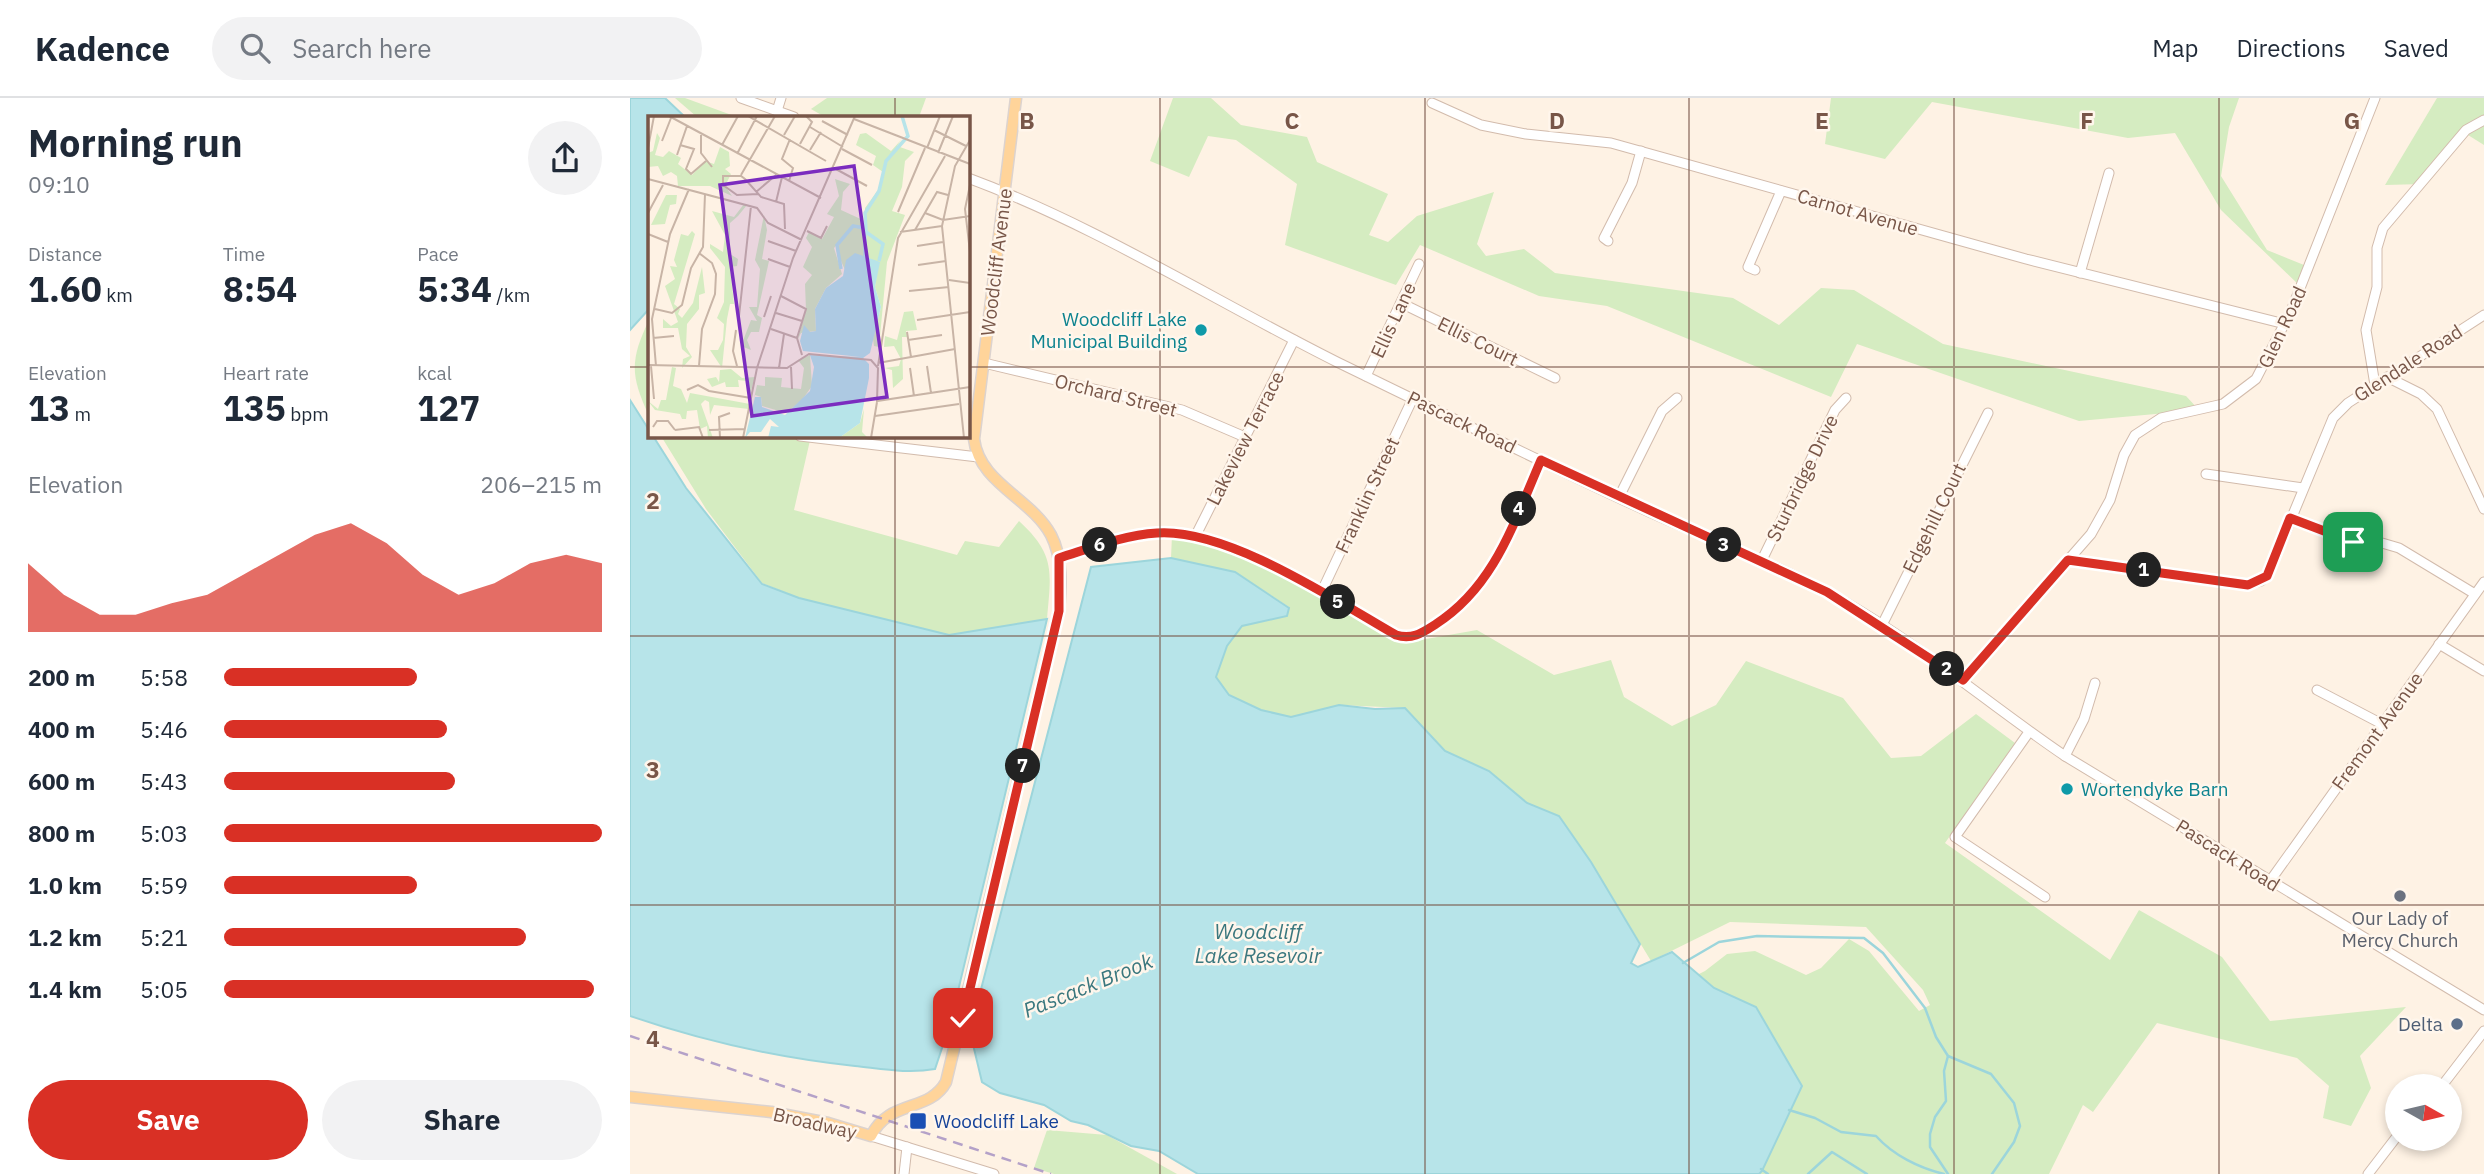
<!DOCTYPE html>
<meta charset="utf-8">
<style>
:root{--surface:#fff;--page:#f2f2f3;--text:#1f2937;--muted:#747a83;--line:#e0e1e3;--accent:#d93025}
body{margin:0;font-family:"IBM Plex Sans",sans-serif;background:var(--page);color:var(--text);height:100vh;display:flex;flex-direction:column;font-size:26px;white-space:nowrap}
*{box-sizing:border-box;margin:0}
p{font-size:23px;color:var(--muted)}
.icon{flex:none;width:38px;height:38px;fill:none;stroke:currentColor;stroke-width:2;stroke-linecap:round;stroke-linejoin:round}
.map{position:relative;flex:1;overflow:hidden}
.side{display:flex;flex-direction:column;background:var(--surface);width:630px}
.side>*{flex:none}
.needle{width:46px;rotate:98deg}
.tools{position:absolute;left:1755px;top:976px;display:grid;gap:14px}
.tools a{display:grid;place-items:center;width:77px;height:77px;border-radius:50%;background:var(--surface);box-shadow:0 4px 10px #0003;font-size:35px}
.pin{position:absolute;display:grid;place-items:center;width:60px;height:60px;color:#fff;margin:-30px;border-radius:14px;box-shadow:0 4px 10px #0006}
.km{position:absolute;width:35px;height:35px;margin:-18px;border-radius:50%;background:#222;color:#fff;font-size:19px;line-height:35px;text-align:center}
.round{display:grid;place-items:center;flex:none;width:74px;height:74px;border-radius:37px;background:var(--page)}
.summary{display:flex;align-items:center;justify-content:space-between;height:119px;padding:0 28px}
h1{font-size:38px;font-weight:700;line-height:52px}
.metrics{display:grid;grid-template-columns:repeat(3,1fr);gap:10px;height:119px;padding:7px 28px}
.metrics div{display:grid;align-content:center}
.metrics b{font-size:35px;font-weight:700}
.metrics small{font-size:19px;font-weight:400}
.metrics p{font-size:19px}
.chart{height:196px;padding:14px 28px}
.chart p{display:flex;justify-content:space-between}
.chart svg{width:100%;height:126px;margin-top:7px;fill:var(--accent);opacity:.7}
.primary-button{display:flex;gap:14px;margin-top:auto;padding:14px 28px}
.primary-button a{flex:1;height:80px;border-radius:42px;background:var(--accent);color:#fff;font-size:28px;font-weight:700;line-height:80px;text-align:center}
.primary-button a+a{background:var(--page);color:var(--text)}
ul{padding:0 28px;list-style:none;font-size:23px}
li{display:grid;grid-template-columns:112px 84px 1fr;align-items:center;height:52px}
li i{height:18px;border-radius:9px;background:var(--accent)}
header{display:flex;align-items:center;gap:42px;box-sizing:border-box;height:98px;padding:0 35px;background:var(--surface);border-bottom:2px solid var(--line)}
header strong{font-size:33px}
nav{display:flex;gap:38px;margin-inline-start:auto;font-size:24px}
.search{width:490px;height:63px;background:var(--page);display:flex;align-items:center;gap:18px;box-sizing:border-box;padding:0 24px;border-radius:38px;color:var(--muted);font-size:26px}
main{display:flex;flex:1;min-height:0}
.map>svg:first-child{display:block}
.green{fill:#d5ecc1}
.water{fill:#b7e4e9;stroke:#9cd5db;stroke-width:2}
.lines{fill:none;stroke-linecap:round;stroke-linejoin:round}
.stream{stroke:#9cd5db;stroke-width:2.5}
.minor-casing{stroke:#d2bbac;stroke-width:11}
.major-casing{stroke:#dcd3cf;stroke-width:13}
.minor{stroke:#fff;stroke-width:9}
.major{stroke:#ffd49a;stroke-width:10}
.rail{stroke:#b4a1c8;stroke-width:2.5;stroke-dasharray:10 7;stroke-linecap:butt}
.route-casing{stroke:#fff;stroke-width:14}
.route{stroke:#d93025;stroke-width:9}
.grid{fill:none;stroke:#785648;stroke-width:2;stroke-opacity:0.55}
.culture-dot{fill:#0f9aa8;stroke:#fff6ec;stroke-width:2.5}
.worship-dot{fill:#6b7280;stroke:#fff6ec;stroke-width:2.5}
.service-dot{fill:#5c6f8a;stroke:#fff6ec;stroke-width:2.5}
.transit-dot{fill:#1a4fb4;stroke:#fff6ec;stroke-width:2.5}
.labels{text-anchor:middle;stroke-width:5;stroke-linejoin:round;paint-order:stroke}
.street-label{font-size:19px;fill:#785648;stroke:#fff6ec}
.culture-label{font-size:19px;fill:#0d838f;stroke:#fff6ec;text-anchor:end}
.worship-label{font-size:19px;fill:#5b616d;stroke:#fff6ec}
.service-label{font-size:19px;fill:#4e5e75;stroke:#fff6ec;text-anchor:end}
.transit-label{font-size:19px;fill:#164399;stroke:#fff6ec;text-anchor:start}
.water-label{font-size:21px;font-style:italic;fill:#3a777e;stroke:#fff6ec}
.inset-river{fill:none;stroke:#b7e4e9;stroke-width:3.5}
.inset-road{fill:none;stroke:#c8b4a6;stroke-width:2}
.view{fill:#7b2cbf;fill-opacity:0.15;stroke:#7b2cbf;stroke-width:3.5}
.inset-edge{fill:none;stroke:#785648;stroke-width:3.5}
.grid-label{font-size:23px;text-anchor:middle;font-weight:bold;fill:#785648;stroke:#fff6ec;stroke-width:5;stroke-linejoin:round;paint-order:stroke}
</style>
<header>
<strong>Kadence</strong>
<div class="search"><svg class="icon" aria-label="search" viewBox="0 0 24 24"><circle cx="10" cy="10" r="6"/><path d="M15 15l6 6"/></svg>Search here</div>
<nav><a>Map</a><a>Directions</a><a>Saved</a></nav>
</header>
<main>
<section class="side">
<div class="summary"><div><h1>Morning run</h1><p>09:10</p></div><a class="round"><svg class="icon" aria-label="share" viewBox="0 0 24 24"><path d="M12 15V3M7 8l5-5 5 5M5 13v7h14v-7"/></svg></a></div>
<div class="metrics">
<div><p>Distance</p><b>1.60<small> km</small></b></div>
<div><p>Time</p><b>8:54</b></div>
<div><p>Pace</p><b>5:34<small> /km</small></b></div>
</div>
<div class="metrics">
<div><p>Elevation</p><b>13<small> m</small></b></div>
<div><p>Heart rate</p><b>135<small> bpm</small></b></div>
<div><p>kcal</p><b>127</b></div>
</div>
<div class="chart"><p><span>Elevation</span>206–215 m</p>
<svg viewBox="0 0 160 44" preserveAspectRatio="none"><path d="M0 44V20L10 31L20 38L30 38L40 34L50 31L60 24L70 17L80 10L90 6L100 13L110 24L120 31L130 27L140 20L150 17L160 20V44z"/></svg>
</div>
<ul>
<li><b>200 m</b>5:58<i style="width:51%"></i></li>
<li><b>400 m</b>5:46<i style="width:59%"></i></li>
<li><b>600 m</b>5:43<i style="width:61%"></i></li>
<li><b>800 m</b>5:03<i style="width:100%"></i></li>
<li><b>1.0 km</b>5:59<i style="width:51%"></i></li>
<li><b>1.2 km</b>5:21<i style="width:80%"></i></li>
<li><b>1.4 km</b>5:05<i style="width:98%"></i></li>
</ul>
<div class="primary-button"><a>Save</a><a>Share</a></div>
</section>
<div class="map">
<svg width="1854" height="1076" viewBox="0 0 1854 1076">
<rect width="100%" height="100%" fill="#fef2e4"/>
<g class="green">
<polygon points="45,0 55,0 107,19 67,19"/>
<polygon points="197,0 296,0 289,19 195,19 181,11"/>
<polygon points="543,0 581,0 611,27 677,39 687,64 758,96 739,137 758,144 787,118 864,94 847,146 856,158 894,151 925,175 1103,200 1149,227 1191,190 1224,192 1313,246 1556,298 1569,312 1449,323 1227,246 1201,299 977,208 909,198 790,147 766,187 655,147 667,86 606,42 578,38 559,79 520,63"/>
<polygon points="1201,0 1609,0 1599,29 1591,78 1637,152 1679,169 1671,189 1591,112 1545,35 1498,40 1302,4 1255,61 1195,46"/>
<polygon points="1807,0 1854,0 1854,47 1838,37 1793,86 1755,87"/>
<path d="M19,222V318C0,277 0,262 19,222Z"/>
<path d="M31,338H181L164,412L327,457L335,443L369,449L389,423C426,457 421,474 417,521L319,537L169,500L132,485L76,411Z"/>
<polygon points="542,437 607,455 779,544 847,532 924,577 981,562 994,599 1042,628 1086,607 1116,563 1213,600 1261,660 1291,658 1346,616 1385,645 1315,745 1480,862 1509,812 1592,859 1640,923 1776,909 1730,958 1741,990 1721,1028 1693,1020 1699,988 1667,960 1527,925 1463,1014 1453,1007 1419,1076 1129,1076 1029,896 1075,873 1097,856 1125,853 1176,877 1191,870 1219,841 1239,853 1289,913 1300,907 1293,892 1236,829 1100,824 1021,863 961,764 929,718 897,705 859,673 815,653 775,610 709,607 661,619 631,612 599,597 586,579 597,548 612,528 636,523 659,509 605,474 541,460"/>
<polygon points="417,1032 477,1037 547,1076 424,1076 404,1070"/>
</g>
<g class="water">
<polygon points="0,0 35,0 55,19 19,19 19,211 0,232"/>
<path d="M0,302L19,332V338H23L56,390L132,486L169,500L319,537L417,521L322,918L343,922L461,469L541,460L605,474L659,510L657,518L612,528L597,548L586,579L599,597L631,612L661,619L709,607L745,611L775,610L815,653L859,673L897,705L929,718L961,764L1010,846L1001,865L1008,869L1042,854L1084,890L1126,909L1172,988L1132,1073L1129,1076H568L529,1053L501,1048L458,1027L441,1023L414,1007L370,995L352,984L341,938L318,932L305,971C278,976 253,971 225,968C149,960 73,943 0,918Z"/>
</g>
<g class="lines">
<g class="stream">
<polyline points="1053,865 1089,844 1127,838 1234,840 1253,855 1295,910 1306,939 1318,958 1361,976 1384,1005 1390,1028 1384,1044 1362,1076"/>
<path d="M1159,1012L1185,1020L1211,1034L1246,1038C1263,1057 1289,1070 1314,1076"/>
<polyline points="1131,1071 1138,1076"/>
<polyline points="1178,1076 1202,1054 1237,1076"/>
<polyline points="1318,1076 1300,1049 1300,1036 1305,1019 1316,1003 1314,973 1318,958"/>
</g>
<g class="minor-casing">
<g id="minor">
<polyline points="111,0 164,19"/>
<polyline points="802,5 851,27 896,36 981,45 1396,161 1655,226"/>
<polyline points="147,13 151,0"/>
<path d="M338,80C465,127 585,203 707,264C810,314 913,365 1017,413C1083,443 1152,468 1215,504C1293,549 1361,608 1435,658L1854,912"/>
<polyline points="978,143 974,140 1002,85 1011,53"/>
<polyline points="1125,172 1118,169 1151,93"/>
<polyline points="1450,175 1479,75"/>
<polyline points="771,205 925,280"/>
<polyline points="354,265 552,312 615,339"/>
<polyline points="736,278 789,166"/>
<polyline points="1757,279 1791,296 1807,311 1854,411"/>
<polyline points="1745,287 1736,232 1747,189 1747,150 1753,130 1836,32 1854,22"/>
<polyline points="170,338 348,359"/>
<polyline points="1576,376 1673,390"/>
<polyline points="989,399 1032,313 1047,300"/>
<polyline points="1660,420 1723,444 1752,445 1769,450 1845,496"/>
<polyline points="566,437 664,242"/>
<path d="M429,460C461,450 494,437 527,435C597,430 705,502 766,537C783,542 792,535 805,526C865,488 884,424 911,362"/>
<polyline points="1439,462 1618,487 1631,483 1640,472 1703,320 1718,305 1854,217"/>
<polyline points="1131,464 1205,312 1216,300"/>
<polyline points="691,495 783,300"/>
<polyline points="1252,527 1358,315"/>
<polyline points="1809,546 1854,573"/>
<polyline points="1333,582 1461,436 1480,402 1494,357 1505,337 1531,320 1593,306 1626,281 1661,213 1745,0"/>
<polyline points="1687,592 1752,626"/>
<polyline points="1399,634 1325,739 1415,799"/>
<polyline points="1435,658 1454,621 1465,585"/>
<polyline points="1640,783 1854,484"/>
<polyline points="1811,989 1854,933"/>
<polyline points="241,1038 364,1076"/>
<polyline points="274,1076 277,1049"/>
<polyline points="1738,1076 1768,1037"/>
</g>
</g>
<g class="major-casing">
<path id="major" d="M0,999L141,1014L198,1025L241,1038C259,1001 299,1015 316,984L429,513C431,488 433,460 421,437C401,400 349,385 344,341L386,0"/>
</g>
<use href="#minor" class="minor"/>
<use href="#major" class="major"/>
<polyline class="rail" points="0,938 421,1076"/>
</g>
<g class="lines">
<g class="route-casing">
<path id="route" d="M333,920L429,513V460C461,450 494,437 527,435C597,430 705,502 766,537C782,542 792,535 806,526C865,488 884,424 911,362L1197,494L1333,582L1438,462L1618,487L1637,478L1660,420L1723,444"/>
</g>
<use href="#route" class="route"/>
</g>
<path class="grid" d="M265,0V19M530,0V1076M795,0V1076M1059,0V1076M1324,0V1076M1589,0V1076M0,269H19M338,269H1854M265,338V1076M0,538H1854M0,807H1854"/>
<g class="culture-dot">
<circle cx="571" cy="232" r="7"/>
<circle cx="1437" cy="691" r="7"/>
</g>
<circle class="worship-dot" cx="1770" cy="798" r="7"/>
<circle class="service-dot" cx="1827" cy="926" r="7"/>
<rect class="transit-dot" x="279" y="1014" width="18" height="18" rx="3.5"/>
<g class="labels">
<g class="street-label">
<text transform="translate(1228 114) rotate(16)" y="7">Carnot Avenue</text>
<text transform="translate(366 164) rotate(-83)" y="7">Woodcliff Avenue</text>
<text transform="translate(763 222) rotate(-65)" y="7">Ellis Lane</text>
<text transform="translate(1652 229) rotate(-65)" y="7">Glen Road</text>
<text transform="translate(848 243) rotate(26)" y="7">Ellis Court</text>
<text transform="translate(1778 265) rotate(-33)" y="7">Glendale Road</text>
<text transform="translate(486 297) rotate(14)" y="7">Orchard Street</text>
<text transform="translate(832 324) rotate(26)" y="7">Pascack Road</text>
<text transform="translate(615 340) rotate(-63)" y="7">Lakeview Terrace</text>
<text transform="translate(1172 380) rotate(-64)" y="7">Sturbridge Drive</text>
<text transform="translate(737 397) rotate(-65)" y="7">Franklin Street</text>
<text transform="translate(1304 420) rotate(-64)" y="7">Edgehill Court</text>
<text transform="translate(1747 633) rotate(-54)" y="7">Fremont Avenue</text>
<text transform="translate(1598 757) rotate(32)" y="7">Pascack Road</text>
<text transform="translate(185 1025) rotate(13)" y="7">Broadway</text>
</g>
<g class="culture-label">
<text x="557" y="228">Woodcliff Lake<tspan x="557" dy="22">Municipal Building</tspan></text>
<text x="1451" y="698" text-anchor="start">Wortendyke Barn</text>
</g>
<g class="worship-label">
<text x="1770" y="827">Our Lady of<tspan x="1770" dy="22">Mercy Church</tspan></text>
</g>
<g class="service-label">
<text x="1813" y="933">Delta</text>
</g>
<g class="transit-label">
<text x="304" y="1030">Woodcliff Lake</text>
</g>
<g class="water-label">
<text x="628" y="841">Woodcliff<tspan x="628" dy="24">Lake Resevoir</tspan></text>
<text transform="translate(458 888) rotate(-22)" y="7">Pascack Brook</text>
</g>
</g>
<g transform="translate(18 18)">
<rect width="322" height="322" fill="#fef2e4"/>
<path d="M9,17L12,22L7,39L15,41L21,35L33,42L30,48L44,59L57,45L66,48L72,31L81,36L82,50L77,53L83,58L77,70L84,80L62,70H30L29,60L23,56L15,60L10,50L0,51V37L5,35ZM218,17L243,35L253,24L249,30L266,36L257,45L254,71L244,95L257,99L239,146L231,231L226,230L225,223L233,191L227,171L229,158L198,156L188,134L195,122L186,132L194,158L178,172L167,193L168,215L153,217L149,225L158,194L157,168L164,159L155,151L164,131L158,122L161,116L174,123L186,101L179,98L191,80L187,63L202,68L195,76L193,94L217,105V92L230,74L235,56L225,49L228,40L208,29L212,18ZM18,79H29L28,88L22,89L17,108L3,109ZM96,88L99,89L90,100L82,107V138L90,143L89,150L82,151L86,188H82L79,203L74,252L62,234H70L75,224L76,208L69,202L76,186L77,151L62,132V128L75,136L77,119L64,95L86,101ZM116,99L119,114L114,143L121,145L109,199L114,202L111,216H103L99,224L103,234L93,230L103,204L109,205L101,191H109L112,153L107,144ZM44,115L47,118L26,188L32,193L30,198L34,202L45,187L54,151L57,177L51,179V193L39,208L38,231L44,241L34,252L35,243L42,240L34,233L30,212H15V203L23,210L30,206L17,170L27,163L22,150L29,151L26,144L33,118L40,120ZM265,195L269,214L258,215L259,221H254L255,263L245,272L244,254L237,252L251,250L253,243L246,230L236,231L237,220L249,224L256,196ZM162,239L164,270L154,284L138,297L114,290L113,281L107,279L103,296L109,269L117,270V261L134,262L133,271L153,273L156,252L150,244ZM24,251L28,252L25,270L33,273L39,287L42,277L102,288L101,293L66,289L62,299L61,286L57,284L53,288L65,322H60L59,310L52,313L49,294L39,295L38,303H34L32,298L7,294L0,285L10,293L13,284H18ZM83,253L94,262L107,261L102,278L99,265L90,264L91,271H78L77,266L64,271L59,263L68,261L71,266L72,254ZM216,293L214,316L220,322H191L212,307Z" fill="#d5ecc1"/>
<path d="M207,137L232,146L227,171L233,191L222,237L215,242L221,248V262L212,307L191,322H120L123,310L131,311L122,303L113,316H102L97,322L107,281H113L114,291L137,299L162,275L166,251L162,239L213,241L155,235L152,225L156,209L162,216L168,215L167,193L178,172L195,160L198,144Z" fill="#b7e4e9"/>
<path class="inset-river" d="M217,115V141M231,145L235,128L218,116L217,97L231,75L238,45L260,20L254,0M193,153L189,129L205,110L217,112"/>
<path class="inset-road" d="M21,0L173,82M100,0L178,45M206,3L322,48M174,5L200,19M162,11L195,31M286,14L318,30M53,19V37L64,51M136,19L147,0M14,25L23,2M152,28L164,6L158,0M32,29L46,33L38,53L43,58L58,45M74,29L90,0M0,32L6,0M279,32L292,0M194,33L224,49M162,34L173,16M290,37L305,0M89,38L109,0M29,39L39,10M186,52L219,70M93,59L127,0M0,63L109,92L120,107L154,124M141,65L145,52L134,43L142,23M322,69L317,93L322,136M108,76L128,59M110,78L89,79L75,69V60H93L97,63L113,81L136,88L137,113M128,86L134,61M250,96L277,32M0,97L15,69M277,97L295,104L322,100M267,114L289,76L300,79M159,115L173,122L179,110M252,116L294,110M0,118L20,126M120,125L148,135M269,130L295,126M51,137L64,147L68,158L67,178L54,213L51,250M120,143L142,151M270,149L298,145M301,164L322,167M261,175L301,171M133,180L158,193L149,222L154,239M7,193L24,197L34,189L43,152L55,131L57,78M128,197L154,205M91,200L103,90M116,201L123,180M269,204L322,196M123,213L149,222M88,214L85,235L89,250M259,216L263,241M5,222L26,220M260,224L294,219M230,247L307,233M0,249L139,252L161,238L223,244L230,252L229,285L322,271M3,250L6,283M8,250L4,203L22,118L41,73M230,250L250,122L297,40M279,250L283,277M143,251L144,273M131,252L136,218M262,252L266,280M39,274L50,269L61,275L103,282M227,300L311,288M5,311L9,305H20L27,314M27,314L51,311L55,322M61,314L97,313M72,322L71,301L82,297M95,322L109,252L145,142L207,0M223,322L229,286M316,322L294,110L307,50L322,24"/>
<path class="view" d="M206,50L239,281L104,300L72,69Z"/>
<rect width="322" height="322" class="inset-edge"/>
</g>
<g class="grid-label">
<text x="397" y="31">B</text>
<text x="662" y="31">C</text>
<text x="927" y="31">D</text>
<text x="1192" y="31">E</text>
<text x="1457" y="31">F</text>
<text x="1722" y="31">G</text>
<text x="23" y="411">2</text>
<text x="23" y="680">3</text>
<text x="23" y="949">4</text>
</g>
</svg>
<div class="tools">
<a><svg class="needle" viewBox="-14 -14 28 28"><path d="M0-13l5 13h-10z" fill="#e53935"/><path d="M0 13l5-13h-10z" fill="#747a83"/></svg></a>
</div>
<div class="pin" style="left:1723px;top:444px;background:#1e9e55"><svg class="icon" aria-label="arrive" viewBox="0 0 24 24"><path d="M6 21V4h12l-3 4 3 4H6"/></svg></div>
<div class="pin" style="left:333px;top:920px;background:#d93025"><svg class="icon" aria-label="check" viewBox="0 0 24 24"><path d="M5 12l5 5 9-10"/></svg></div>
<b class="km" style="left:1514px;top:472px">1</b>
<b class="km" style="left:1317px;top:571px">2</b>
<b class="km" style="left:1094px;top:447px">3</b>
<b class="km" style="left:889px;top:411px">4</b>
<b class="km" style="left:708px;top:504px">5</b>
<b class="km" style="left:470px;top:447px">6</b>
<b class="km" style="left:393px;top:668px">7</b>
</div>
</main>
